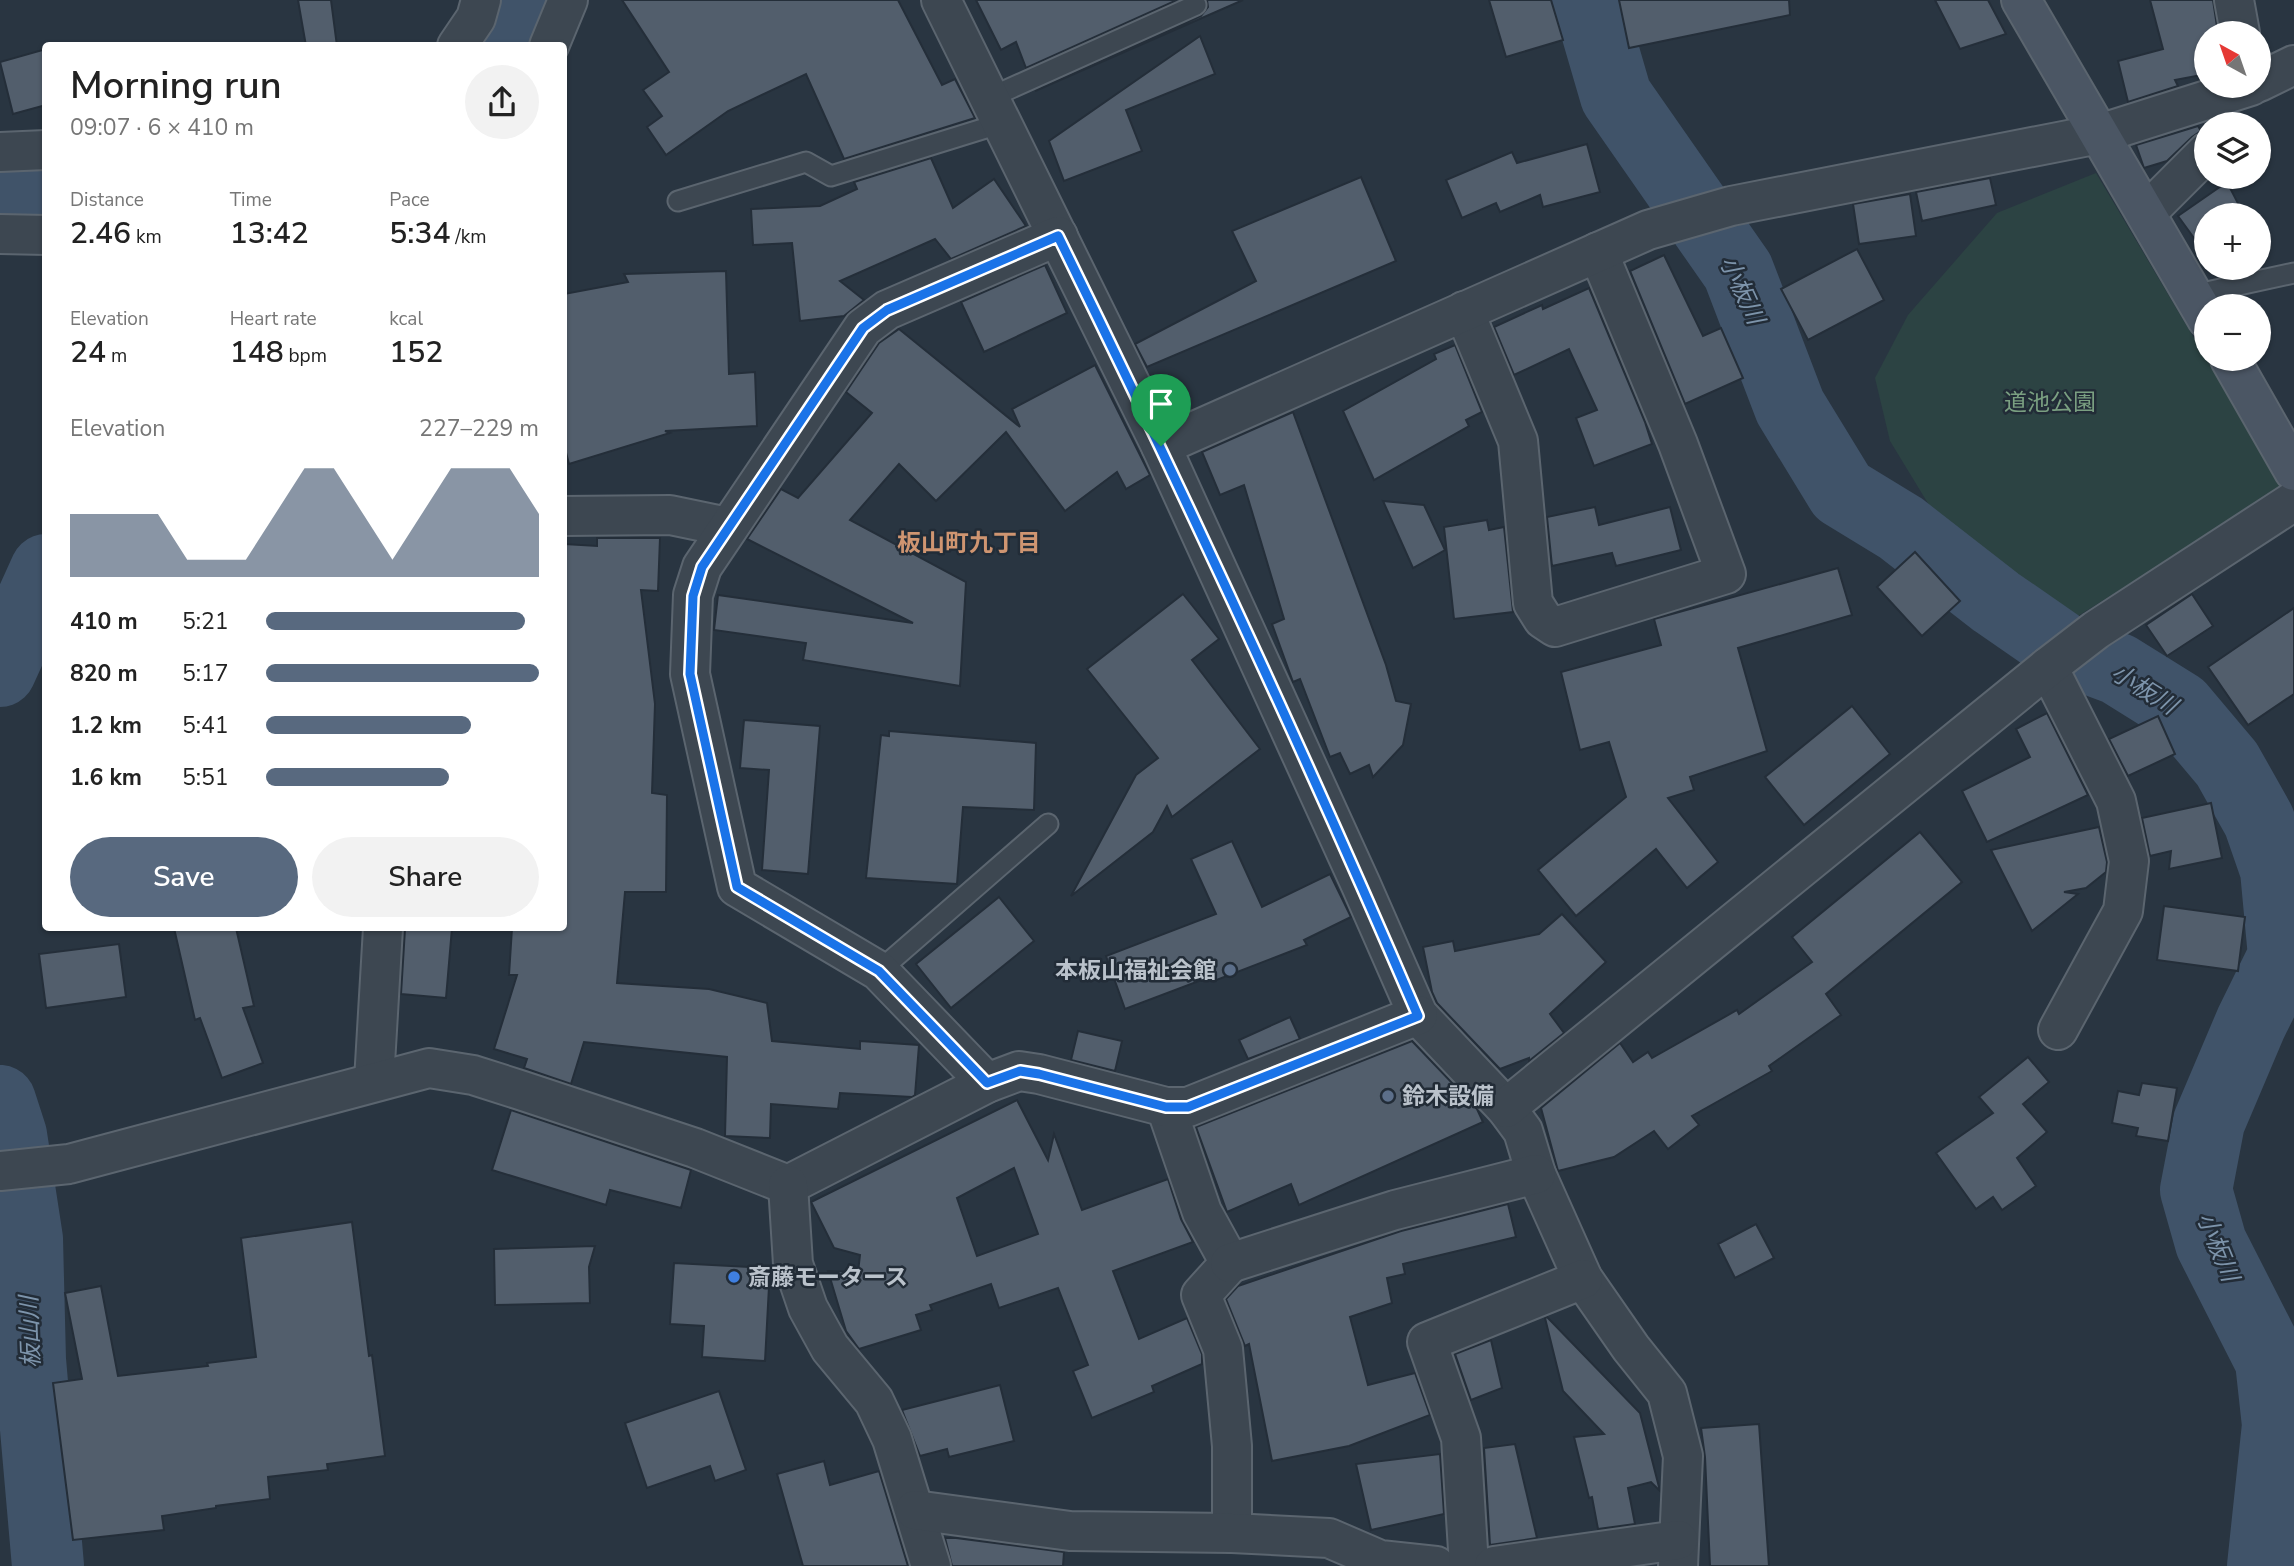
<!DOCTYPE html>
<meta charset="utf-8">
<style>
:root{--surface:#fff;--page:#f2f2f2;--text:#222;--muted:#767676;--accent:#58697f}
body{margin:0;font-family:"Nunito Sans","Noto Sans JP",sans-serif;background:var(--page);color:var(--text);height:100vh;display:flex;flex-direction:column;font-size:26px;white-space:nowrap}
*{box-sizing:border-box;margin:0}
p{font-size:23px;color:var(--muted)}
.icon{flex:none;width:38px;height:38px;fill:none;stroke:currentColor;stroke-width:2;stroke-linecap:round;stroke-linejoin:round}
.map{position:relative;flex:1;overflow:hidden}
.panel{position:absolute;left:42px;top:42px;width:525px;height:889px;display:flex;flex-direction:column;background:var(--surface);border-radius:7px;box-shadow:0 2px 5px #0004}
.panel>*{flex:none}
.needle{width:46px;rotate:320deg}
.tools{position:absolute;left:2194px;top:21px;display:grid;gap:14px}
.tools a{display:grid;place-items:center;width:77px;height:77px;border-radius:50%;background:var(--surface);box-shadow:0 2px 5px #0004;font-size:35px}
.pin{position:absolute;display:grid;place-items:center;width:60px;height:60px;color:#fff;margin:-72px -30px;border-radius:50% 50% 50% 0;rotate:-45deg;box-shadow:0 0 7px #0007}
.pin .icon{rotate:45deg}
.round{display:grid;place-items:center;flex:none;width:74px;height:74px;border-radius:37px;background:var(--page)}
.headline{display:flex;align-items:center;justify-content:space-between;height:119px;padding:0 28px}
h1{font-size:38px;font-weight:600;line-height:52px}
.figures{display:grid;grid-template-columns:repeat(3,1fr);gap:10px;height:119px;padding:7px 28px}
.figures div{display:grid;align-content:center}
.figures b{font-size:30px;font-weight:600}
.figures small{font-size:19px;font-weight:400}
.figures p{font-size:19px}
.chart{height:196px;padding:14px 28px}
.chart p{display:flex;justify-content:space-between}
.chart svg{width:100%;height:126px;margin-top:7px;fill:var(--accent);opacity:.7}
.button{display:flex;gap:14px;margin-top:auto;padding:14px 28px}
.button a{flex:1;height:80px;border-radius:42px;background:var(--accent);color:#fff;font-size:28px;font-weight:600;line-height:80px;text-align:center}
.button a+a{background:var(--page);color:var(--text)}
ul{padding:0 28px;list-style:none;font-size:23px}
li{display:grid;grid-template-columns:112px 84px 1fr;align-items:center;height:52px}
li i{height:18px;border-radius:9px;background:var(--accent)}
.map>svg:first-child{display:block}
.green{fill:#2c4343}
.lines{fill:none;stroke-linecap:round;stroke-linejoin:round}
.river{stroke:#405369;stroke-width:72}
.building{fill:#525e6c;stroke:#242e39;stroke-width:2;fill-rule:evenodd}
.lane-casing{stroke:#5b656f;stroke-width:23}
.street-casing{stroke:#5b656f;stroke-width:42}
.secondary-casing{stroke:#5b656f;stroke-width:42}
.lane{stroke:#3d4751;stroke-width:19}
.street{stroke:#3d4751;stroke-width:38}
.secondary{stroke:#4b5664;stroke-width:38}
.route-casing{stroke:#fff;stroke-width:14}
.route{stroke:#1a73e8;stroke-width:9}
.service-dot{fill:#5c6f8a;stroke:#222c37;stroke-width:2.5}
.shop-dot{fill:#3f7fe0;stroke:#222c37;stroke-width:2.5}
.labels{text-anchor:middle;stroke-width:5;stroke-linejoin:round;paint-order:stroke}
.park-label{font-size:23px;fill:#7a9f81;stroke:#222c37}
.poi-label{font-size:23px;font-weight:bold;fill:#bac2cb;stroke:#222c37;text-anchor:start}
.water-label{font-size:24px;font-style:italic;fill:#7d94ab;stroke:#222c37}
.neighbourhood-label{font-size:24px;font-weight:bold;fill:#cf9571;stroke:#222c37}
</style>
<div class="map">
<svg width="2294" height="1566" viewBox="0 0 2294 1566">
<rect width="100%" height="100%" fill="#293541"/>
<polygon class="green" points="2096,173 2283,488 2062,626 1989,562 1929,505 1890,441 1875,378 1908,315 1997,213"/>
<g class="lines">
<g class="river">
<polyline points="1588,0 1616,96 1738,271 1790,407 1842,492 1901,528 1996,602 2064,649 2118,669 2179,707 2227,764 2259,821 2276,870 2284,956 2251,1023 2209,1122 2196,1190 2211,1243 2271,1361 2278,1425 2263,1566"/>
<polyline points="505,46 513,30 521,0"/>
<polyline points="0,193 46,192"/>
<polyline points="0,671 46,570"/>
<polyline points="0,1101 11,1135 27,1239 30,1360 48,1566"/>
</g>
</g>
<g class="building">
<polygon points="298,0 331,0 337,46 306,46"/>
<polygon points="622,0 898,0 942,85 955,79 975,118 844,159 806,74 728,111 666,155 647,127 662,116 643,90 669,72"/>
<polygon points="976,0 1177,0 1026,68 1016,42 1001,50"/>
<polygon points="1207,0 1243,0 1035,91 1201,16 1208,7"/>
<polygon points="1489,0 1551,0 1563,40 1506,57"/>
<polygon points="1619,0 1789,0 1790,15 1629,48"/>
<polygon points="1935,0 1988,0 2006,34 1960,49"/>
<polygon points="2150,0 2213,0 2218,33 2207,33 2207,74 2175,80 2178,86 2128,102 2118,61 2163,49"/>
<polygon points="1200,36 1215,74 1126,110 1142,151 1064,181 1049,141"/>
<polygon points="46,49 46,105 13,114 0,62"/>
<polygon points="2198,126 2201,131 2192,137 2167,161 2144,168 2136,145"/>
<polygon points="1587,144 1600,192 1543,207 1540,195 1500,212 1496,203 1462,218 1446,180 1512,152 1517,163"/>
<polygon points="931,158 953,208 994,179 1026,226 951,259 935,239 840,281 864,300 844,316 800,321 792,243 753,245 751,209 820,206 857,189 854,182"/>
<polygon points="1361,177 1396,261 1147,367 1135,344 1256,281 1232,231"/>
<polygon points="1990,178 1996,205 1922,221 1916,192"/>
<polygon points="2227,182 2244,215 2207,215 2207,256 2178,216"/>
<polygon points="1910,194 1916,236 1859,244 1853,204"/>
<polygon points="1857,249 1884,300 1808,340 1781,289"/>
<polygon points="1664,255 1703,336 1721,328 1743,378 1685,404 1630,271"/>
<polygon points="1045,265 1067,313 984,352 961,302"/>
<polygon points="726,271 729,374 755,372 757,426 665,431 670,433 569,464 564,445 564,294 628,282 624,274"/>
<polygon points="1589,288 1645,422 1652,444 1594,466 1576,418 1597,410 1569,349 1514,375 1494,327 1542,305 1543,309"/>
<polygon points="899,329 1020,427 1012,409 1095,365 1150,475 1126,489 1117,472 1065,511 1006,432 936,501 899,464 850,520 966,582 960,686 803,660 806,643 714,630 718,595 913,623 747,539 781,489 798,498 872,413 846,392 879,343"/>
<polygon points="1455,345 1482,412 1466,420 1469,426 1374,480 1343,411 1436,359 1434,354"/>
<polygon points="1293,412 1386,665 1396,701 1411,704 1403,745 1373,777 1369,765 1350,774 1340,753 1330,757 1300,679 1293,682 1272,624 1284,619 1244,485 1220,495 1202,452"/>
<polygon points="1383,501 1424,505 1445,550 1413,568"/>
<polygon points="1595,507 1599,525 1670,507 1681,550 1616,566 1612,553 1552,566 1547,517"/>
<polygon points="1487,520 1489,530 1504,527 1513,612 1454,619 1444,527"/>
<polygon points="597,538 660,538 658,591 641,590 655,704 652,793 667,795 666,892 625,892 617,983 709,989 767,1003 772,1041 860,1049 860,1041 919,1045 915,1095 912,1097 840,1093 838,1109 771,1104 770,1138 725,1136 727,1057 584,1042 571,1084 524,1068 527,1059 494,1049 517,975 509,975 512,928 564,928 564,544 597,546"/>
<polygon points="1915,552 1960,601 1922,636 1877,587"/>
<polygon points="1838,568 1852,615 1738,648 1767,751 1690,777 1694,790 1668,798 1718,862 1687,888 1656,849 1576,916 1538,870 1626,797 1609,742 1580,750 1561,672 1661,645 1654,619"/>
<polygon points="1183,594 1219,639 1192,660 1260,749 1172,817 1167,806 1153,832 1071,896 1136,775 1158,758 1087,669"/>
<polygon points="2192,594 2213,626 2167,656 2146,625"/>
<polygon points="2294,608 2294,694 2248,725 2208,667"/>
<polygon points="1852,706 1890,754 1804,825 1765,777"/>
<polygon points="2047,713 2088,795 1987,842 1962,791 2030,757 2016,729"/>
<polygon points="2158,716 2175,754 2128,776 2109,739"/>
<polygon points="744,720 820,726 808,874 762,870 769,770 740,768"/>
<polygon points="889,731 1036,743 1034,810 963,807 957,884 866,878 881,735 889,736"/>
<polygon points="2211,803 2222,858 2169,869 2171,851 2150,856 2142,818"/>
<polygon points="2099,827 2107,862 2106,872 2086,888 2064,892 2078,894 2032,931 1991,850"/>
<polygon points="1920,832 1962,882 1826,994 1841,1015 1769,1066 1772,1071 1692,1116 1699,1125 1668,1149 1654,1131 1614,1157 1558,1171 1541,1108 1620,1043 1633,1062 1648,1052 1652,1058 1737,1010 1739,1014 1812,962 1792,937"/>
<polygon points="1232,841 1262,907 1330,874 1351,917 1304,940 1307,945 1214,981 1212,976 1125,1009 1106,956 1216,914 1191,859"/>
<polygon points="999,897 1034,941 951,1008 916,964"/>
<polygon points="2164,906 2245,917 2238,971 2157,960"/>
<polygon points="1562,914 1606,962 1550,1014 1564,1033 1529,1061 1529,1058 1500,1069 1437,1003 1432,992 1423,947 1453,941 1455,951 1539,934"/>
<polygon points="174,928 236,928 254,1006 243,1008 263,1063 222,1078 200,1018 195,1020"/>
<polygon points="405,929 452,928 446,998 401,994"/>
<polygon points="119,944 126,997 46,1008 39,954"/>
<polygon points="1290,1017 1300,1039 1248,1059 1239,1040"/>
<polygon points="1078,1031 1122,1041 1115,1071 1071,1060"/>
<polygon points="1412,1041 1477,1109 1483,1122 1299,1205 1291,1184 1227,1212 1196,1127"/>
<polygon points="2028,1057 2049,1082 2023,1104 2047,1132 2017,1158 2036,1186 2002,1210 1993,1197 1976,1209 1936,1153 1993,1113 1979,1097"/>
<polygon points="2142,1083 2177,1088 2168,1141 2136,1136 2138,1128 2112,1123 2118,1091 2139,1095"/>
<path d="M1017,1100L1048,1160L1054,1134L1082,1210L1168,1179L1181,1219L1193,1242L1113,1271L1139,1339L1187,1318L1202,1354V1364L1152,1386L1154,1392L1092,1418L1073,1371L1088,1365L1058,1288L999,1308L991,1284L930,1305L932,1310L916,1315L921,1330L859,1349L846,1331L828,1271L858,1272L860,1255L834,1248L811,1202ZM1014,1168L1038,1234L977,1256L957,1198Z"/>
<polygon points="511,1110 691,1170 681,1208 610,1190 606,1205 492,1170"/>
<polygon points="1508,1204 1516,1237 1403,1264 1405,1274 1387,1278 1392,1303 1350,1317 1368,1385 1415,1373 1430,1415 1349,1446 1272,1461 1249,1344 1245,1346 1226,1299 1238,1286 1401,1231"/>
<polygon points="352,1222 369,1356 372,1355 385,1456 327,1464 328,1470 268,1477 270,1499 216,1506 216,1508 162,1516 164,1530 73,1540 53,1383 82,1379 65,1293 101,1286 118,1376 208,1366 207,1363 256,1357 241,1238"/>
<polygon points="1756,1224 1774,1258 1735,1278 1718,1244"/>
<polygon points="595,1246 589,1267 590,1303 495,1305 494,1249"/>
<polygon points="674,1263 770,1268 765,1361 702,1357 704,1326 670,1324"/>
<polygon points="1547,1317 1640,1413 1660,1491 1651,1482 1628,1488 1635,1524 1598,1529 1592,1497 1589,1498 1574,1437 1604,1434 1563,1391 1545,1318"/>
<polygon points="1491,1340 1502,1388 1471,1400 1455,1354"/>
<polygon points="1000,1385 1014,1441 949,1457 947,1449 920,1456 902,1410"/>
<polygon points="719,1391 746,1470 715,1481 710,1466 647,1488 625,1423"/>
<polygon points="1759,1424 1769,1566 1710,1566 1705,1457 1701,1428"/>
<polygon points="1515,1444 1537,1538 1490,1545 1484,1448"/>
<polygon points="1440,1454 1444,1514 1371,1530 1356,1464"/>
<polygon points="824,1461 830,1485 879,1471 908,1566 803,1566 777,1474"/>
<polygon points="945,1538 956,1538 1064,1552 1063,1566 952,1566"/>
</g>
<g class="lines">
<g class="lane-casing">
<g id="lane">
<polyline points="989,98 1196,5"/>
<polyline points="678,201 806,162 831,176 1002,123"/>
<polyline points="2193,295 2294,273"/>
<polyline points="879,971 1048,824"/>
</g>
</g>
<g class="street-casing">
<g id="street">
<polyline points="941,0 1161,446 1361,885 1418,1015 1506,1108 1523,1131 1536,1174 1583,1279 1631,1348 1667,1393 1683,1456 1678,1566"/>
<polyline points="2234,0 2240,33"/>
<polyline points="457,46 476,18 481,0"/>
<polyline points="549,46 568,0"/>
<polyline points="2259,82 2294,65"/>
<polyline points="0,152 46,150"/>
<polyline points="2146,213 2207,152"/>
<polyline points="0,234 46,235"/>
<polyline points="1464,311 1518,441 1533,603 1543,619 1555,627 1726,574 1678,444 1598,252"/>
<polyline points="1161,446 1648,230 1731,206 2099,134 2251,86"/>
<polyline points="564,516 670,515 728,527"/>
<polyline points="2048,667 2116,801 2129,861 2123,911 2058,1030"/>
<polyline points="374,1081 383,928"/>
<polyline points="987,1083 879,971 737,887 690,674 693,595 702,567 863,328 887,310 1058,236"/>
<polyline points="1166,1107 1202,1212 1230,1263 1201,1295 1223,1349 1232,1446 1232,1533"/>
<polyline points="1506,1108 2048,667 2096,630 2294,501"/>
<polyline points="0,1171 69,1164 429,1068 473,1075 520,1090 695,1148 788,1185 987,1083 1019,1071 1039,1074 1166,1107 1188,1107 1418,1015"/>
<polyline points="788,1185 793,1264 808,1308 830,1348 874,1401 892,1439 931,1566"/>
<polyline points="1230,1263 1395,1210 1536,1174"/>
<polyline points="915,1510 1070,1531 1232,1533 1329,1538 1380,1560 1436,1566"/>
<polyline points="1469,1566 1461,1438 1427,1342 1583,1279"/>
<polyline points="1494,1566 1678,1540"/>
</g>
</g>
<g class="secondary-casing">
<g id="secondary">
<polyline points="2021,0 2207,319"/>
<polyline points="2230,359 2294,471"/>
</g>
</g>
<use href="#lane" class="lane"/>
<use href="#street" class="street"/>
<use href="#secondary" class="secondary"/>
</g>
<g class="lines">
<g class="route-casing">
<path id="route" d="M1058,236C1184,493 1305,753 1418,1016L1188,1107H1166L1039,1074L1020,1071L987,1083L879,971L737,887L690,674L693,596L702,567L863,328L887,310Z"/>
</g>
<use href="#route" class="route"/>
</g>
<g class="service-dot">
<circle cx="1230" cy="970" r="7"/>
<circle cx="1388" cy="1096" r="7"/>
</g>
<circle class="shop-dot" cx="734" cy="1277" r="7"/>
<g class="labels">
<g class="park-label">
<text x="2050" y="410">道池公園</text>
</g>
<g class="poi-label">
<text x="1216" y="978" text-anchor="end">本板山福祉会館</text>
<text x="1402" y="1104">鈴木設備</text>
<text x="748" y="1285">斎藤モータース</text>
</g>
<g class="water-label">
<text transform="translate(1742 290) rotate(65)" y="8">小板川</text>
<text transform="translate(2144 689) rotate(32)" y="8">小板川</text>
<text transform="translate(2218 1247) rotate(68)" y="8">小板川</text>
<text transform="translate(30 1332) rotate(-92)" y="8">板山川</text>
</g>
<g class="neighbourhood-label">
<text x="969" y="551">板山町九丁目</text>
</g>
</g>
</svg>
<div class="tools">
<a><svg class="needle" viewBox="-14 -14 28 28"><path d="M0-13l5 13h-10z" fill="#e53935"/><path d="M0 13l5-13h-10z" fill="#767676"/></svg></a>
<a><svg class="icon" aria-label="layers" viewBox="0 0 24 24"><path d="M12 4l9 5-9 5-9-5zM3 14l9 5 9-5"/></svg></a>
<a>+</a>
<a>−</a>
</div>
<div class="pin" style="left:1161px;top:446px;background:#1e9e55"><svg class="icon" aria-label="arrive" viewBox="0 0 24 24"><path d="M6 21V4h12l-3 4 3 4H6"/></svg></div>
<section class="panel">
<div class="headline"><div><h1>Morning run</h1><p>09:07 · 6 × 410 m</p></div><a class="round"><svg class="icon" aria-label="share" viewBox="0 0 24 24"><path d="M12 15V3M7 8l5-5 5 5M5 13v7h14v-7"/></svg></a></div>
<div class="figures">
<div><p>Distance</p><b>2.46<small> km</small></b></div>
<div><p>Time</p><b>13:42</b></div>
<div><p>Pace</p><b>5:34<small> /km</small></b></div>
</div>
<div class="figures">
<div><p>Elevation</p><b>24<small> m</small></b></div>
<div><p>Heart rate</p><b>148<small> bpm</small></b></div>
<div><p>kcal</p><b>152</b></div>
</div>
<div class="chart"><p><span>Elevation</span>227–229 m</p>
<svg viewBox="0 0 160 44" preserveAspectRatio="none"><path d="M0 44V22L10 22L20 22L30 22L40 38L50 38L60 38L70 22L80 6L90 6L100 22L110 38L120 22L130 6L140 6L150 6L160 22V44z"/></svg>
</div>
<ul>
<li><b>410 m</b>5:21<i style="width:95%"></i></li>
<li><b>820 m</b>5:17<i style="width:100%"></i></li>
<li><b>1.2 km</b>5:41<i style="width:75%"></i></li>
<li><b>1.6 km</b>5:51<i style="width:67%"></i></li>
</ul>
<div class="button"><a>Save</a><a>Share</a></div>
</section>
</div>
